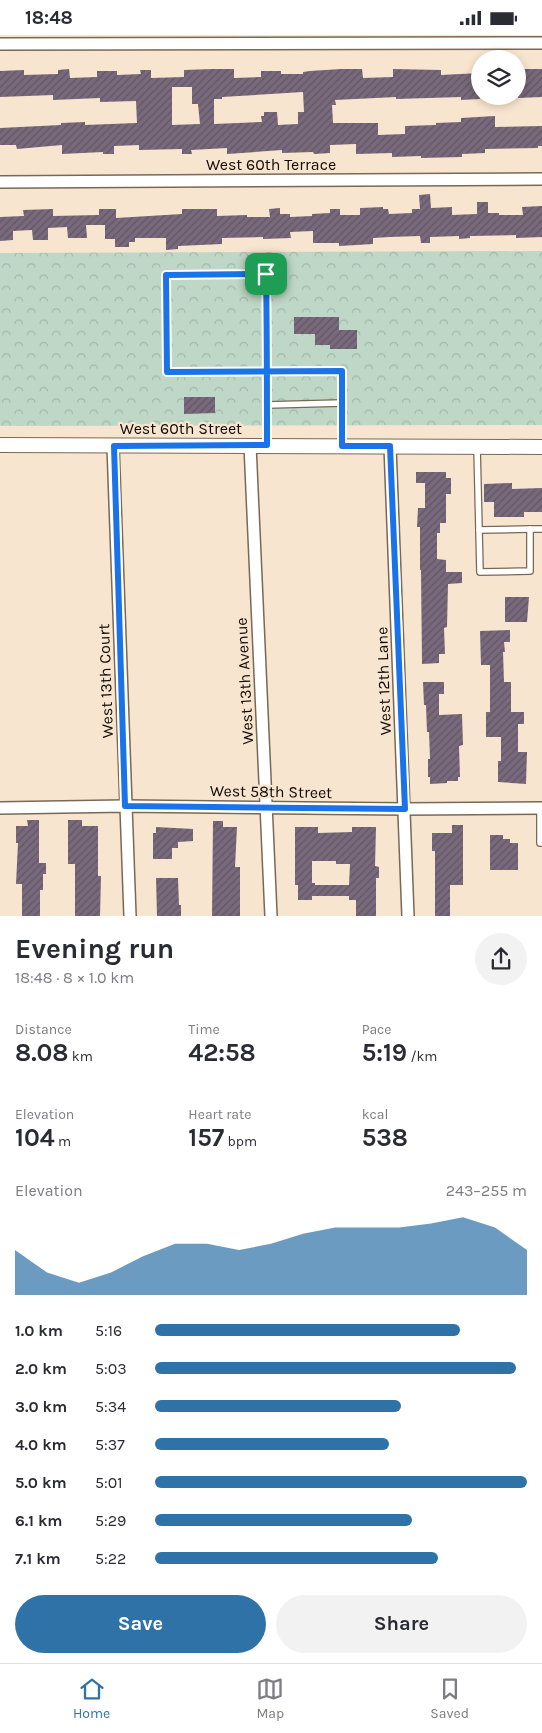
<!DOCTYPE html>
<meta charset="utf-8">
<style>
:root{--surface:#fff;--page:#f2f2f3;--text:#2b2b33;--muted:#7c7c81;--line:#e1e1e2;--accent:#2f72a8}
body{margin:0;font-family:Karla,sans-serif;background:var(--page);color:var(--text);height:100vh;display:flex;flex-direction:column;font-size:19px;white-space:nowrap}
*{box-sizing:border-box;margin:0}
p{font-size:16px;color:var(--muted)}
.icon{flex:none;width:28px;height:28px;fill:none;stroke:currentColor;stroke-width:2;stroke-linecap:round;stroke-linejoin:round}
.map{position:relative;height:881px;overflow:hidden}
.panel{display:flex;flex-direction:column;background:var(--surface);flex:1}
.panel>*{flex:none}
.controls{position:absolute;left:471px;top:15px;display:grid;gap:10px}
.controls a{display:grid;place-items:center;width:55px;height:55px;border-radius:50%;background:var(--surface);box-shadow:0 2px 8px #0003;font-size:25px}
.pin{position:absolute;display:grid;place-items:center;width:42px;height:42px;color:#fff;margin:-21px;border-radius:10px;box-shadow:0 2px 8px #0006}
.round{display:grid;place-items:center;flex:none;width:52px;height:52px;border-radius:26px;background:var(--page)}
.summary{display:flex;align-items:center;justify-content:space-between;height:85px;padding:0 15px}
h1{font-size:28px;font-weight:700;line-height:38px}
.stats{display:grid;grid-template-columns:repeat(3,1fr);gap:8px;height:85px;padding:5px 15px}
.stats div{display:grid;align-content:center}
.stats b{font-size:25px;font-weight:700}
.stats small{font-size:14px;font-weight:400}
.stats p{font-size:14px}
.chart{height:140px;padding:10px 15px}
.chart p{display:flex;justify-content:space-between}
.chart svg{width:100%;height:90px;margin-top:5px;fill:var(--accent);opacity:.7}
.button{display:flex;gap:10px;margin-top:auto;padding:10px 15px}
.button a{flex:1;height:58px;border-radius:30px;background:var(--accent);color:#fff;font-size:20px;font-weight:700;line-height:58px;text-align:center}
.button a+a{background:var(--page);color:var(--text)}
ul{padding:0 15px;list-style:none;font-size:16px}
li{display:grid;grid-template-columns:80px 60px 1fr;align-items:center;height:38px}
li i{height:12px;border-radius:6px;background:var(--accent)}
.status{display:flex;justify-content:space-between;align-items:center;height:35px;padding:0 25px;background:var(--surface);direction:ltr}
.status svg{height:14px;fill:currentColor}
.tabs{display:flex;justify-content:space-around;align-items:center;height:70px;border-top:1px solid var(--line);background:var(--surface);font-size:14px;color:var(--muted)}
.tabs a{display:grid;justify-items:center;gap:2px}
.tabs .selected{color:var(--accent)}
.map>svg:first-child{display:block}
.park{fill:url(#park-crowns)}
.building{fill:url(#building-hatch);fill-rule:evenodd}
.lines{fill:none;stroke-linecap:round;stroke-linejoin:round}
.service-casing{stroke:#796855;stroke-width:8}
.minor-casing{stroke:#796855;stroke-width:14}
.tertiary-casing{stroke:#796855;stroke-width:16}
.service{stroke:#fff;stroke-width:5.5}
.minor{stroke:#fff;stroke-width:11}
.tertiary{stroke:#fff;stroke-width:14}
.route-casing{stroke:#fff;stroke-width:10}
.route{stroke:#1a73e8;stroke-width:6}
.labels{text-anchor:middle;stroke-width:4.5;stroke-linejoin:round;paint-order:stroke}
.street-label{font-size:16px;fill:#100a04;stroke:#f8e5cf}
</style>
<div class="status"><b>18:48</b><svg viewBox="0 0 49 12"><path d="M0 12V9h3v3zM5 12V6h3v6zM10 12V3h3v9zM15 12V0h3v12zM26 1h20v11H26zM47 4h2v5h-2z"/></svg></div>
<div class="map">
<svg width="542" height="881" viewBox="0 0 542 881">
<defs>
<pattern id="park-crowns" width="20" height="18" patternUnits="userSpaceOnUse" patternTransform="scale(1.25)"><rect width="20" height="18" fill="#bfd7c6"/><path d="M2 6a3 3 0 1 1 6 0M12 15a3 3 0 1 1 6 0" fill="none" stroke="#a3b7a8"/></pattern>
<pattern id="building-hatch" width="6" height="6" patternUnits="userSpaceOnUse" patternTransform="scale(1.25)"><rect width="6" height="6" fill="#78697c"/><path d="M-1 1l2-2M0 6l6-6M5 7l2-2" fill="none" stroke="#615563"/></pattern>
</defs>
<rect width="100%" height="100%" fill="#f8e5cf"/>
<polygon class="park" points="542,216 542,390 0,391 0,218"/>
<g class="building">
<path d="M69,34L70,43L97,42V36H117V40L141,39L140,35H151V43L184,42V35L212,34H234V43L261,42V36H281V39H303V37L310,36L341,34H362L363,43L393,42V34L441,35V40L480,38V64L461,65V62L396,64V62L335,65L336,70H332L333,88H378V100L405,99V91L436,90V88L461,87V83L495,81V92L542,91V111H538V113L485,114V118L462,119V122L421,123V121L392,122V118L356,119V109L330,110V118L314,119L313,117L282,118V115L227,119V113L191,115L192,119H182V114L139,115V110L114,111V119H103V117L62,119V110L17,114L16,110H0V93L61,90V88L85,87V90L137,88L136,66L100,67V63L53,65V60L0,62V36L24,35V40L58,39V35ZM172,52H192V69H198L200,89L172,90ZM303,57L304,77H298V89L278,90L277,77H264V81H261L262,87L214,89V64H222V62Z"/>
<polygon points="518,34 542,34 542,62 518,63"/>
<polygon points="430,159 431,173 452,172 452,180 477,179 477,167 488,167 488,178 499,178 499,180 523,180 522,172 542,171 542,202 516,203 516,200 470,201 470,203 459,204 459,201 430,202 430,208 421,208 420,201 390,202 373,203 373,209 339,211 339,208 313,208 313,196 290,197 291,203 263,204 263,202 222,203 222,209 178,211 178,214 166,215 166,203 135,203 135,207 129,207 129,212 115,212 115,204 105,204 105,190 86,190 87,203 68,203 67,192 48,193 48,205 33,205 32,195 13,196 13,205 0,206 0,182 24,181 23,175 53,174 53,181 99,180 99,174 116,174 116,183 182,179 182,174 217,174 217,181 247,180 247,182 270,182 269,174 280,173 280,179 290,179 290,182 312,181 312,179 330,178 330,174 340,174 340,180 360,180 360,173 383,172 383,174 388,174 389,179 412,178 412,174 420,174 419,160"/>
<polygon points="294,282 339,282 339,295 357,295 357,314 330,314 330,310 315,310 315,299 294,299"/>
<polygon points="184,362 215,362 215,378 184,379"/>
<polygon points="416,437 446,437 446,443 451,443 451,459 446,459 446,488 440,488 440,498 437,498 437,524 446,525 446,537 462,537 462,548 448,549 447,592 444,593 445,619 439,619 439,628 422,629 421,535 420,535 420,492 417,492 418,473 425,473 425,448 416,448"/>
<polygon points="512,448 512,454 542,453 542,477 524,477 524,482 494,482 494,467 484,467 484,449"/>
<polygon points="505,562 529,562 527,587 505,587"/>
<polygon points="510,595 510,607 504,607 505,617 503,617 504,647 511,647 511,677 524,677 524,689 518,689 518,717 527,717 526,749 498,747 498,726 501,726 501,702 486,702 486,677 490,677 490,630 481,630 480,596"/>
<polygon points="423,647 444,647 444,659 439,659 439,680 462,679 463,710 459,711 460,742 458,742 458,746 447,746 447,748 430,749 430,742 428,742 428,724 430,724 429,697 427,697 426,670 424,670"/>
<polygon points="27,785 39,785 39,828 46,828 46,839 43,839 43,855 40,855 40,881 22,881 22,849 16,849 18,808 16,808 16,791 28,791"/>
<polygon points="68,785 82,785 82,791 98,791 98,841 101,841 100,881 75,881 75,829 68,829"/>
<polygon points="213,786 223,786 223,792 237,792 235,832 240,832 240,881 212,881"/>
<polygon points="452,790 463,790 463,850 450,850 450,881 435,881 435,816 432,816 432,798 452,798"/>
<polygon points="156,792 193,794 193,806 178,807 178,813 172,813 172,824 153,824 153,798 156,798"/>
<path d="M295,792H318V798L352,797V792H376L375,831L379,832V843H376V881H356V865H349V861H312V865H298V850H295ZM312,826H336V829H350L349,850H315V848H312Z"/>
<polygon points="490,800 503,800 503,804 510,804 510,808 518,808 518,835 490,835"/>
<polygon points="156,843 178,843 179,870 181,870 181,881 157,881"/>
</g>
<g class="lines">
<g class="service-casing">
<g id="service">
<polyline points="267,370 342,368"/>
<path d="M267,410C267,353 267,296 266,239L166,240L167,337L342,336V411"/>
<polyline points="477,412 480,537 530,536 530,494 542,494"/>
<polyline points="479,495 530,494"/>
<polyline points="540,773 540,808 542,808"/>
</g>
</g>
<g class="minor-casing">
<g id="minor">
<polyline points="0,9 542,8"/>
<polyline points="0,147 542,144"/>
<polyline points="250,410 271,881"/>
<polyline points="113,411 130,881"/>
<polyline points="390,411 408,881"/>
<polyline points="0,773 125,771 405,774 542,773"/>
</g>
</g>
<g class="tertiary-casing">
<polyline id="tertiary" points="0,410 542,412"/>
</g>
<use href="#service" class="service"/>
<use href="#minor" class="minor"/>
<use href="#tertiary" class="tertiary"/>
</g>
<g class="lines">
<g class="route-casing">
<path id="route" d="M266,239C267,296 267,353 267,410L114,411L125,771L405,774L390,411H342V336L167,337L166,240L266,239"/>
</g>
<use href="#route" class="route"/>
</g>
<g class="labels">
<g class="street-label">
<text x="271" y="135">West 60th Terrace</text>
<text x="181" y="399">West 60th Street</text>
<text transform="translate(105 646) rotate(-92)" y="6">West 13th Court</text>
<text transform="translate(244 646) rotate(-93)" y="6">West 13th Avenue</text>
<text transform="translate(383 646) rotate(-92)" y="6">West 12th Lane</text>
<text transform="translate(271 756) rotate(1)" y="6">West 58th Street</text>
</g>
</g>
</svg>
<div class="controls">
<a><svg class="icon" aria-label="layers" viewBox="0 0 24 24"><path d="M12 4l9 5-9 5-9-5zM3 14l9 5 9-5"/></svg></a>
</div>
<div class="pin" style="left:266px;top:239px;background:#1e9e55"><svg class="icon" aria-label="arrive" viewBox="0 0 24 24"><path d="M6 21V4h12l-3 4 3 4H6"/></svg></div>
</div>
<section class="panel">
<div class="summary"><div><h1>Evening run</h1><p>18:48 · 8 × 1.0 km</p></div><a class="round"><svg class="icon" aria-label="share" viewBox="0 0 24 24"><path d="M12 15V3M7 8l5-5 5 5M5 13v7h14v-7"/></svg></a></div>
<div class="stats">
<div><p>Distance</p><b>8.08<small> km</small></b></div>
<div><p>Time</p><b>42:58</b></div>
<div><p>Pace</p><b>5:19<small> /km</small></b></div>
</div>
<div class="stats">
<div><p>Elevation</p><b>104<small> m</small></b></div>
<div><p>Heart rate</p><b>157<small> bpm</small></b></div>
<div><p>kcal</p><b>538</b></div>
</div>
<div class="chart"><p><span>Elevation</span>243–255 m</p>
<svg viewBox="0 0 160 44" preserveAspectRatio="none"><path d="M0 44V22L10 33L20 38L30 33L40 25L50 19L60 19L70 22L80 19L90 14L100 11L110 11L120 11L130 9L140 6L150 11L160 22V44z"/></svg>
</div>
<ul>
<li><b>1.0 km</b>5:16<i style="width:82%"></i></li>
<li><b>2.0 km</b>5:03<i style="width:97%"></i></li>
<li><b>3.0 km</b>5:34<i style="width:66%"></i></li>
<li><b>4.0 km</b>5:37<i style="width:63%"></i></li>
<li><b>5.0 km</b>5:01<i style="width:100%"></i></li>
<li><b>6.1 km</b>5:29<i style="width:69%"></i></li>
<li><b>7.1 km</b>5:22<i style="width:76%"></i></li>
</ul>
<div class="button"><a>Save</a><a>Share</a></div>
</section>
<nav class="tabs">
<a class="selected"><svg class="icon" aria-label="home" viewBox="0 0 24 24"><path d="M3 11l9-7 9 7M6 9v11h12V9"/></svg>Home</a>
<a><svg class="icon" aria-label="map" viewBox="0 0 24 24"><path d="M3 6l6-2 6 2 6-2v14l-6 2-6-2-6 2zM9 4v14M15 6v14"/></svg>Map</a>
<a><svg class="icon" aria-label="saved" viewBox="0 0 24 24"><path d="M7 4h10v16l-5-4-5 4z"/></svg>Saved</a>
</nav>
